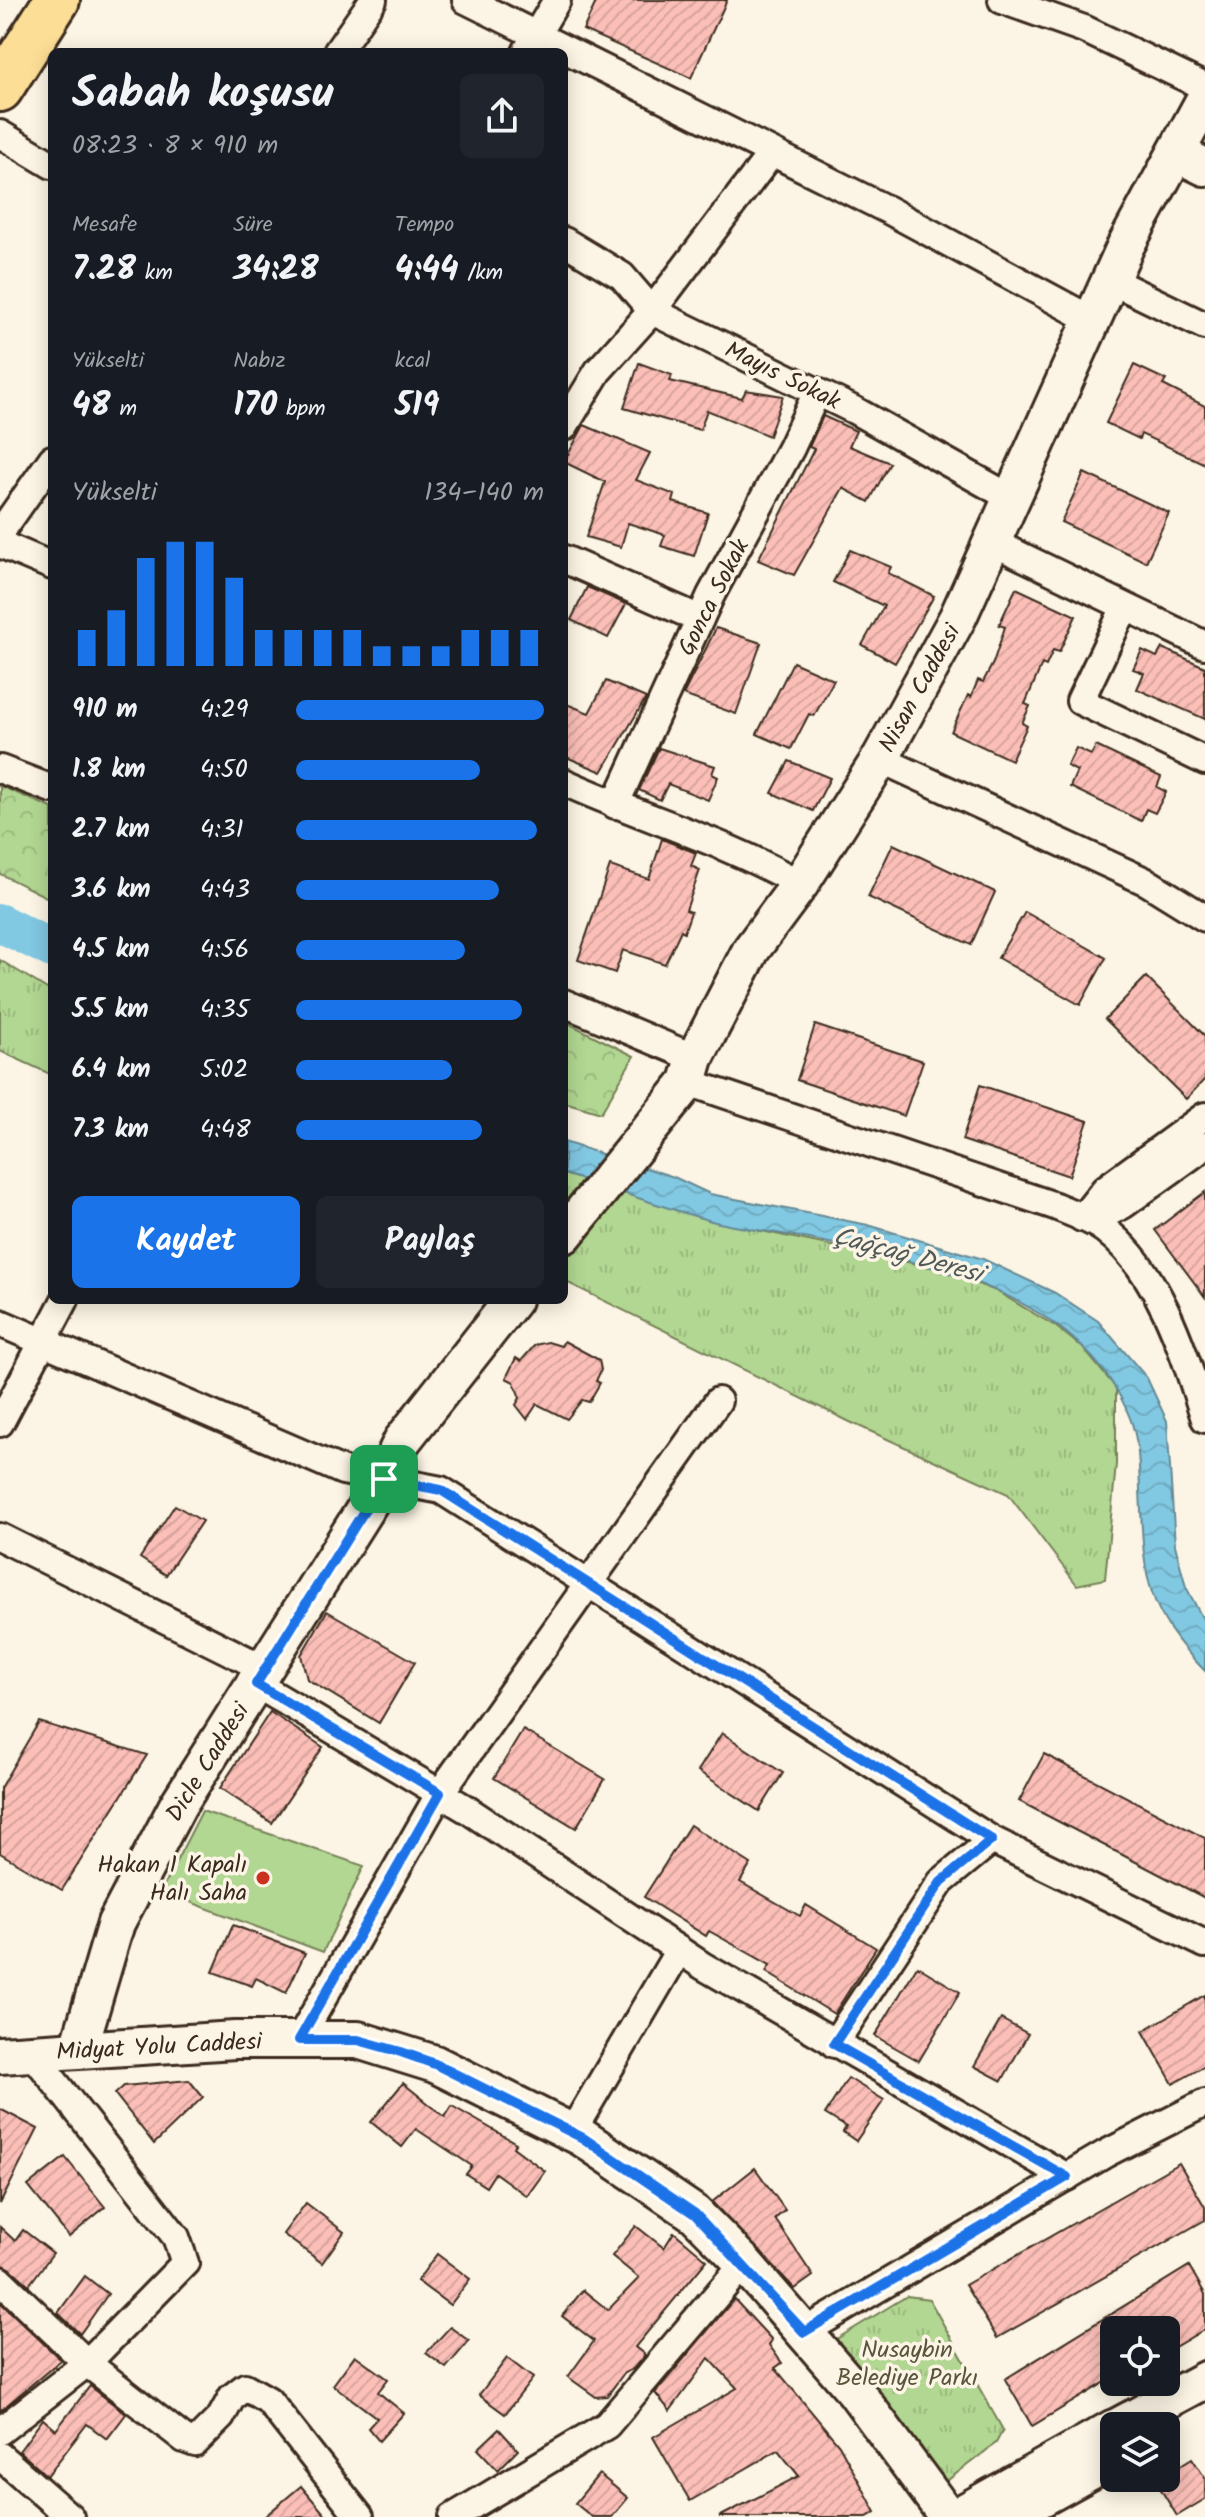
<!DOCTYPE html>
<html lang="tr">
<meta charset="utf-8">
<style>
:root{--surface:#171b24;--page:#20242c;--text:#f1f3f6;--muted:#9ea1a6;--accent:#1a73e8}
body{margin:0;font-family:Kalam,sans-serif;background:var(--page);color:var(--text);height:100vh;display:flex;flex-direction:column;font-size:30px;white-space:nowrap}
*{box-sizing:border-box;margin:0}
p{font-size:26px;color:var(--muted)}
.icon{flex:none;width:44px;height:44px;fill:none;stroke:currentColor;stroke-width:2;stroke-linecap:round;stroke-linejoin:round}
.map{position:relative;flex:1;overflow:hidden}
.panel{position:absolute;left:48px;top:48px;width:520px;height:1256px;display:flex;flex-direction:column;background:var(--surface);border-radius:12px;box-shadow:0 4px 20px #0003}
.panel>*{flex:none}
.tools{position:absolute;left:1100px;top:2316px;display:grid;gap:16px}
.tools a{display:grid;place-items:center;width:80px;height:80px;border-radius:12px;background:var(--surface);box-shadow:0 4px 20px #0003;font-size:40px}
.pin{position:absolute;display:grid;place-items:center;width:68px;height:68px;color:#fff;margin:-34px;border-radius:16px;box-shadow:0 4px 12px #0006}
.round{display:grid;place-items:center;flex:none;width:84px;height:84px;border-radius:12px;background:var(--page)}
.head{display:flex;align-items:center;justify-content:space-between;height:136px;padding:0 24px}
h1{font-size:44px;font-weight:600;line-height:60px}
.metrics{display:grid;grid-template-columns:repeat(3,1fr);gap:12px;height:136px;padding:8px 24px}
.metrics div{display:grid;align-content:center}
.metrics b{font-size:34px;font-weight:600}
.metrics small{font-size:22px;font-weight:400}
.metrics p{font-size:22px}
.chart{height:224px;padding:16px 24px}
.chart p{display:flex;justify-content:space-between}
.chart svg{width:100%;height:144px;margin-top:8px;stroke:var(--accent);stroke-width:6}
.cta{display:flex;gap:16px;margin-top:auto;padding:16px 24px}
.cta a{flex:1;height:92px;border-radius:12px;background:var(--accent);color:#fff;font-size:32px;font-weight:600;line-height:92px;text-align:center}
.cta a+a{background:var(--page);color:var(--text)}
ul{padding:0 24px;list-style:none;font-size:26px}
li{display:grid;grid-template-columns:128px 96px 1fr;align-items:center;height:60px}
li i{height:20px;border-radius:10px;background:var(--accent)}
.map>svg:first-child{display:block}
.grass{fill:url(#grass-tufts);stroke:#768058;stroke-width:2}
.forest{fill:url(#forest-crowns);stroke:#768058;stroke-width:2}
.garden{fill:#b2d792;stroke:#768058;stroke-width:2}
.water{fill:url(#water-waves);stroke:#658994;stroke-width:2}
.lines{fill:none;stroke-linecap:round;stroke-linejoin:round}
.river{stroke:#81c8e2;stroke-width:38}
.building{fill:url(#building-hatch);stroke:#3b2a1e;stroke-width:2}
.street-casing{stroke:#3b2a1e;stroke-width:32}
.secondary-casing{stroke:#3b2a1e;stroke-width:42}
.highway-casing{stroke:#3b2a1e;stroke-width:50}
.street{stroke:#fcf5e5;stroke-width:26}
.secondary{stroke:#fcf5e5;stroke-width:36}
.highway{stroke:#fcde96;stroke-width:44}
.route-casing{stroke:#fff;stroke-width:16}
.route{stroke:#1a73e8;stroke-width:10}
.poi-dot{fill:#c8321e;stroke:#fcf5e5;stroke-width:3}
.labels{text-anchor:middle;stroke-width:7;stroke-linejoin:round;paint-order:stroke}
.street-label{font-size:24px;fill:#3b2a1e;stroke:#fcf5e5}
.poi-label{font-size:24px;fill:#3b2a1e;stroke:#fcf5e5;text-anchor:end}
.park-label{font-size:24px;fill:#59553b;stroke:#fcf5e5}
.water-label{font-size:26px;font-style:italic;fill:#505959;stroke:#fcf5e5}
</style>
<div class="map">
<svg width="1205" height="2517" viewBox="0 0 1205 2517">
<defs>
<pattern id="grass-tufts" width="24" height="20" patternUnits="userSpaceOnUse" patternTransform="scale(2)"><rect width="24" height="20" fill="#b2d792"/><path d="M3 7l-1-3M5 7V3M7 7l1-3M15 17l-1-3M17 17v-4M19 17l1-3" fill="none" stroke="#9ab97d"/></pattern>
<pattern id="forest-crowns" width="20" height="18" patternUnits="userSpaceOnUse" patternTransform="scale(2)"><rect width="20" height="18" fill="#b2d792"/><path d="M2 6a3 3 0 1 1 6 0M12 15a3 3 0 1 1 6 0" fill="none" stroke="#9ab97d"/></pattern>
<pattern id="water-waves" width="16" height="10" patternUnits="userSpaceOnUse" patternTransform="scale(2)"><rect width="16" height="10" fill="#81c8e2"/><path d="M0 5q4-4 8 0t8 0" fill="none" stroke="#70acc1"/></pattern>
<pattern id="building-hatch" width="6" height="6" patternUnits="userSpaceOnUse" patternTransform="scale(2)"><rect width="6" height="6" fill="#fbbfb8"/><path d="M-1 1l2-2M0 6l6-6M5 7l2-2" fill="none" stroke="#d8a49e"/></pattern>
</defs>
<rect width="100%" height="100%" fill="#fcf5e5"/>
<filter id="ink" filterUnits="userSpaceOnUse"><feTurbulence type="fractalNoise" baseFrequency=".0125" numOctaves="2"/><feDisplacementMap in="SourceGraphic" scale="16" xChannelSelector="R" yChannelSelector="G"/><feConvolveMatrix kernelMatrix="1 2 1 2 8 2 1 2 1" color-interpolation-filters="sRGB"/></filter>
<g filter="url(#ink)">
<g class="grass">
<polygon points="0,960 52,992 52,1075 0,1051"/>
<polygon points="564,1174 714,1221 936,1268 996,1291 1055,1326 1083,1348 1116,1388 1116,1464 1105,1579 1077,1585 1008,1494 850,1422 564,1281"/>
<polygon points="907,2296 929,2299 1003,2430 996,2443 944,2483 830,2343"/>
</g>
<g class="forest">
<polygon points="0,786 52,808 52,900 0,874"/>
<polygon points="564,1021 634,1056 601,1113 564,1102"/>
</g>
<polygon class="garden" points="202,1811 364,1866 323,1952 161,1891"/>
<path class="water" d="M564,1142L674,1177L710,1194L868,1225L983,1259L1055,1293L1098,1321L1147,1378L1167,1421L1175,1545L1186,1587L1205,1623V1671C1143,1608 1144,1574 1140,1490C1139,1465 1139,1441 1130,1418C1081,1292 922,1261 804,1238C775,1232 744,1229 715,1222C664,1208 614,1189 564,1174Z"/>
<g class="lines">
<polyline class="river" points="0,923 52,949"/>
</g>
<g class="building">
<polygon points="597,0 727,0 691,78 583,30"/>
<polygon points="639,363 672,375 670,381 742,398 746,390 783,396 769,436 707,410 700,430 624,408"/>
<polygon points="1134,365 1166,380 1163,385 1205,406 1205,464 1141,434 1139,439 1106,423"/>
<polygon points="823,416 856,431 849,446 890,463 869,502 843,488 794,575 758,560 814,449 809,447"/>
<polygon points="584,425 650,453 636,480 675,495 673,502 708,513 694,556 661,546 665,535 628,523 621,547 586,537 605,482 564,462"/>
<polygon points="1084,473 1169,513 1146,562 1061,522"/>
<polygon points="850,550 891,567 888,573 934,596 895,663 862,645 884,606 833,582"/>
<polygon points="587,587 626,604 608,638 571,620"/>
<polygon points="1016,588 1076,616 1059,652 1053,650 1046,666 1042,664 1025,704 1030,706 1022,723 1027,726 1011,760 951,732 968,695 971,697 978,680 983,682 993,663 1005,627 999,625"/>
<polygon points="716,628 761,643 736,714 683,695"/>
<polygon points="1162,648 1205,667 1205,719 1137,689 1144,673 1133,669 1142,650 1157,657"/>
<polygon points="793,662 834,680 814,716 809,714 791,749 757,734"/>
<polygon points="606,681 646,698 602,772 564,756 564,703 589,713"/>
<polygon points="1096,746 1161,777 1157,787 1166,792 1155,813 1146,809 1141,821 1070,787 1077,771 1067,766 1076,748 1091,755"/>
<polygon points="659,748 715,766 712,774 718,777 708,800 668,784 660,800 639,790"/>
<polygon points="789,761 830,778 813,811 772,793"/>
<polygon points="662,839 696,853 691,866 700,870 686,910 691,912 684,932 681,930 665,964 623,950 615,973 578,960 610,866 649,879"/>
<polygon points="893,844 995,892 971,945 868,897"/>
<polygon points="1025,912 1106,958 1080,1005 998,958"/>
<polygon points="1146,977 1205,1036 1205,1079 1186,1099 1105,1019"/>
<polygon points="815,1025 923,1061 904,1116 797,1080"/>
<polygon points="980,1085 1088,1121 1069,1176 962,1140"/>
<polygon points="1205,1192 1205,1297 1155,1230"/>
<polygon points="564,1341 599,1360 601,1370 596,1381 600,1383 589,1402 582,1400 567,1419 537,1404 527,1419 516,1405 520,1398 514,1382 506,1378 516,1358 521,1361 535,1345 548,1342 561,1346"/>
<polygon points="175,1505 202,1521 166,1575 140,1558"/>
<polygon points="327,1611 415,1662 379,1723 307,1679 301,1655"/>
<polygon points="270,1712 323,1747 272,1823 220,1788"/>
<polygon points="39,1722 147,1755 62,1890 0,1853 0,1788"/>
<polygon points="523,1730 605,1779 576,1828 494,1778"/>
<polygon points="722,1733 783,1773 759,1811 698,1771"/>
<polygon points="1044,1754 1205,1838 1205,1898 1019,1801"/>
<polygon points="690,1825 751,1864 740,1882 800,1916 806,1905 876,1948 834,2014 766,1972 770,1965 709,1931 706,1936 644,1897"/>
<polygon points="233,1925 305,1953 286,1993 256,1978 252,1986 213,1972"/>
<polygon points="917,1966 960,1992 919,2061 875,2036"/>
<polygon points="1205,1995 1205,2066 1173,2084 1143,2031"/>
<polygon points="1001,2019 1028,2034 1002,2081 974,2066"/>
<polygon points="848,2078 884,2100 856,2141 843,2132 846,2127 825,2114"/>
<polygon points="189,2080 203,2097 154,2144 115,2094 124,2086"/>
<polygon points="403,2083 445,2117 452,2106 516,2143 513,2147 545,2171 527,2196 495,2173 486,2187 466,2174 472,2166 416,2129 402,2147 371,2122"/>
<polygon points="0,2109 38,2129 0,2204"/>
<polygon points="65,2157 105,2207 69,2237 28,2186"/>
<polygon points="1179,2163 1205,2207 1205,2220 997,2338 965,2285"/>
<polygon points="755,2168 785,2210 775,2219 813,2276 795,2289 712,2202"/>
<polygon points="306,2203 344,2232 322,2263 283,2234"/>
<polygon points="636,2226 664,2248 674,2232 707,2260 635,2347 645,2355 633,2369 624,2373 607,2396 596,2397 568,2377 594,2341 562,2316 583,2290 608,2310 639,2278 612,2256"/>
<polygon points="0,2227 15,2241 23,2230 53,2253 29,2285 10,2268 0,2264"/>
<polygon points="437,2254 470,2279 450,2305 417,2281"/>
<polygon points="1189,2266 1205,2294 1205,2329 1166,2352 1166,2330 1114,2330 1114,2377 1032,2426 1005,2379"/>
<polygon points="85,2276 108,2294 80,2334 58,2313"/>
<polygon points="734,2299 772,2340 769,2345 782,2363 775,2368 839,2445 876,2512 867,2517 719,2517 799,2476 778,2450 690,2501 653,2437 737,2388 709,2358 670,2411 655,2393"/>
<polygon points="0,2302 61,2360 0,2411"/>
<polygon points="450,2327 469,2341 446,2368 426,2353"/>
<polygon points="355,2355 388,2379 378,2392 404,2413 379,2441 368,2428 377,2418 333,2385"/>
<polygon points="507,2358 533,2378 505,2414 479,2395"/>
<polygon points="90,2386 126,2414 107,2439 87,2424 47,2476 19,2451 43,2419 56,2430"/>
<polygon points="499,2429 518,2450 498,2470 478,2449"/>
<polygon points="1192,2458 1205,2478 1205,2499 1177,2516 1155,2480 1166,2478 1166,2474"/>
<polygon points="599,2474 628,2498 612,2517 592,2517 575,2503"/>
<polygon points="301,2486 327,2517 264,2517"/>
</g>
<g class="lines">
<g class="street-casing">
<g id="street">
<polyline points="466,0 888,210 1092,320"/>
<polyline points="1002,0 1084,29 1205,87"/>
<polyline points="337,52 373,0"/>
<polyline points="526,52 557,0"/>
<polyline points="0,134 52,165"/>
<polyline points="564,241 622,276 652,311 854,410 1011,498"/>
<polyline points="1110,280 1205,326"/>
<polyline points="564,427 598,371 652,311 771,154"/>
<polyline points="0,533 52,459"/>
<polyline points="992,542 1205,645"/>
<polyline points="0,544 52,566"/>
<polyline points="564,559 700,619"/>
<polyline points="1125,607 1080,701 1205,761"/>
<polyline points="880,759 1147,882 1205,918"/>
<polyline points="0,769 52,789"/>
<path d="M564,782C643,818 725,841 800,884"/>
<polyline points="615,805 711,595 791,448 817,392"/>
<polyline points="564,1003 695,1058"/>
<path d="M688,1082L1055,1206C1071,1213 1091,1219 1105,1230C1161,1273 1184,1354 1205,1419"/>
<polyline points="1082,1218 1105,1189 1205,1116"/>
<polyline points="1082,1218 1108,1213 1123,1205 1205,1146"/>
<polyline points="0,1323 343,1471 441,1490 992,1840 1205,1944"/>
<polyline points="0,1423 65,1300"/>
<polyline points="0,1537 265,1669"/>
<polyline points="256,1684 468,1810 703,1966 1067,2177"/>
<polyline points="299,2040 440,1793 718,1401"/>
<polyline points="834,2044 941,1882 992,1840"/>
<polyline points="572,2132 679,1950"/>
<polyline points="0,2280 87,2363 184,2439 195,2443 221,2417 232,2397 245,2387 268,2400 360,2517"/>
<polyline points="804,2332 1105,2154 1205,2103"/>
<polyline points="0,2431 87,2363 185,2263 176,2237 33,2054"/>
<polyline points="0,2456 70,2517"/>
<polyline points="453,2517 607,2425 744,2263"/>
</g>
</g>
<g class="secondary-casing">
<g id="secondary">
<polyline points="1176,153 1205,167"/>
<polyline points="564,1235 688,1082 695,1058 751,950 800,884 880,759 958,617 1126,245 1205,99"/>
<polyline points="79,2048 116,1923 178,1805 384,1479 402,1441 513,1300"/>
<polyline points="0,2055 235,2040 358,2040 435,2064 583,2138 695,2214 744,2263 855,2391 948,2517"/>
<polyline points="1119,2426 1205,2380"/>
<polyline points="956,2517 1114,2428"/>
<polyline points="1007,2517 1114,2458"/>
</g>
</g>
<g class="highway-casing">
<polyline id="highway" points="0,89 57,0"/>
</g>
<use href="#street" class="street"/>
<use href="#secondary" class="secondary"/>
<use href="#highway" class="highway"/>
</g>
</g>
<g class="lines" filter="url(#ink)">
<g class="route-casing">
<polygon id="route" points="384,1479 441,1490 992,1840 941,1882 834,2044 1067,2177 804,2332 695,2214 583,2138 435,2064 401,2052 358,2040 299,2040 440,1793 256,1684"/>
</g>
<use href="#route" class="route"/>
</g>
<circle class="poi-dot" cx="263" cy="1878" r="8"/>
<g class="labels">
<g class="street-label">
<text transform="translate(783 375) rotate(26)" y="8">Mayıs Sokak</text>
<text transform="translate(713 597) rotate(-63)" y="8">Gonca Sokak</text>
<text transform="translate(919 688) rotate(-61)" y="8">Nisan Caddesi</text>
<text transform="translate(207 1762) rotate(-58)" y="8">Dicle Caddesi</text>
<text transform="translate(159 2046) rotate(-3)" y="8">Midyat Yolu Caddesi</text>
</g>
<g class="poi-label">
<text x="247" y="1872">Hakan 1 Kapalı<tspan x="247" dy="28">Halı Saha</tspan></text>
</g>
<g class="park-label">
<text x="907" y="2357">Nusaybin<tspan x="907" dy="28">Belediye Parkı</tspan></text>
</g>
<g class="water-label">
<text transform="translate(908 1254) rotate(15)" y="9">Çağçağ Deresi</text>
</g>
</g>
</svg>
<div class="tools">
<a><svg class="icon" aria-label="locate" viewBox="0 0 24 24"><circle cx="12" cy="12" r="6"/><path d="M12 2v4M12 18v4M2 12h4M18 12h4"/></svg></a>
<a><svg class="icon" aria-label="layers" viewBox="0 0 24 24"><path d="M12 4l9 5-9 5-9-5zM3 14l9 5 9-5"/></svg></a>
</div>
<div class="pin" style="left:384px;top:1479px;background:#1e9e55"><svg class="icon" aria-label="arrive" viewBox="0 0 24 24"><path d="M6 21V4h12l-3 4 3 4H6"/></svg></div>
<section class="panel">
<div class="head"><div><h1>Sabah koşusu</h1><p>08:23 · 8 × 910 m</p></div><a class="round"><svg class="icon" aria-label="share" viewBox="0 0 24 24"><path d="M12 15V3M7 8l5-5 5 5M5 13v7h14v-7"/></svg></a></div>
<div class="metrics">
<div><p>Mesafe</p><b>7.28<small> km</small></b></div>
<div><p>Süre</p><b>34:28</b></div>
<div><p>Tempo</p><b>4:44<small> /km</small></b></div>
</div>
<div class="metrics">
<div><p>Yükselti</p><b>48<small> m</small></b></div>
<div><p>Nabız</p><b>170<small> bpm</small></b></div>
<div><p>kcal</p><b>519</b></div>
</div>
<div class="chart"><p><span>Yükselti</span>134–140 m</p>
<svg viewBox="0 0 160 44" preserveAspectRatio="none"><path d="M5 44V33M15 44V27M25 44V11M35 44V6M45 44V6M55 44V17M65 44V33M75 44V33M85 44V33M95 44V33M105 44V38M115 44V38M125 44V38M135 44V33M145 44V33M155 44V33"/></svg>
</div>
<ul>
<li><b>910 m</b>4:29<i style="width:100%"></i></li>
<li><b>1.8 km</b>4:50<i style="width:74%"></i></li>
<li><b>2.7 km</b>4:31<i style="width:97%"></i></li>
<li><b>3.6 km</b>4:43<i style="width:82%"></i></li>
<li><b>4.5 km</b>4:56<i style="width:68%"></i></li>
<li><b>5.5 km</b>4:35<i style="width:91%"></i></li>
<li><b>6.4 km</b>5:02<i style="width:63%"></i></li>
<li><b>7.3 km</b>4:48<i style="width:75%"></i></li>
</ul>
<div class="cta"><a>Kaydet</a><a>Paylaş</a></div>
</section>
</div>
